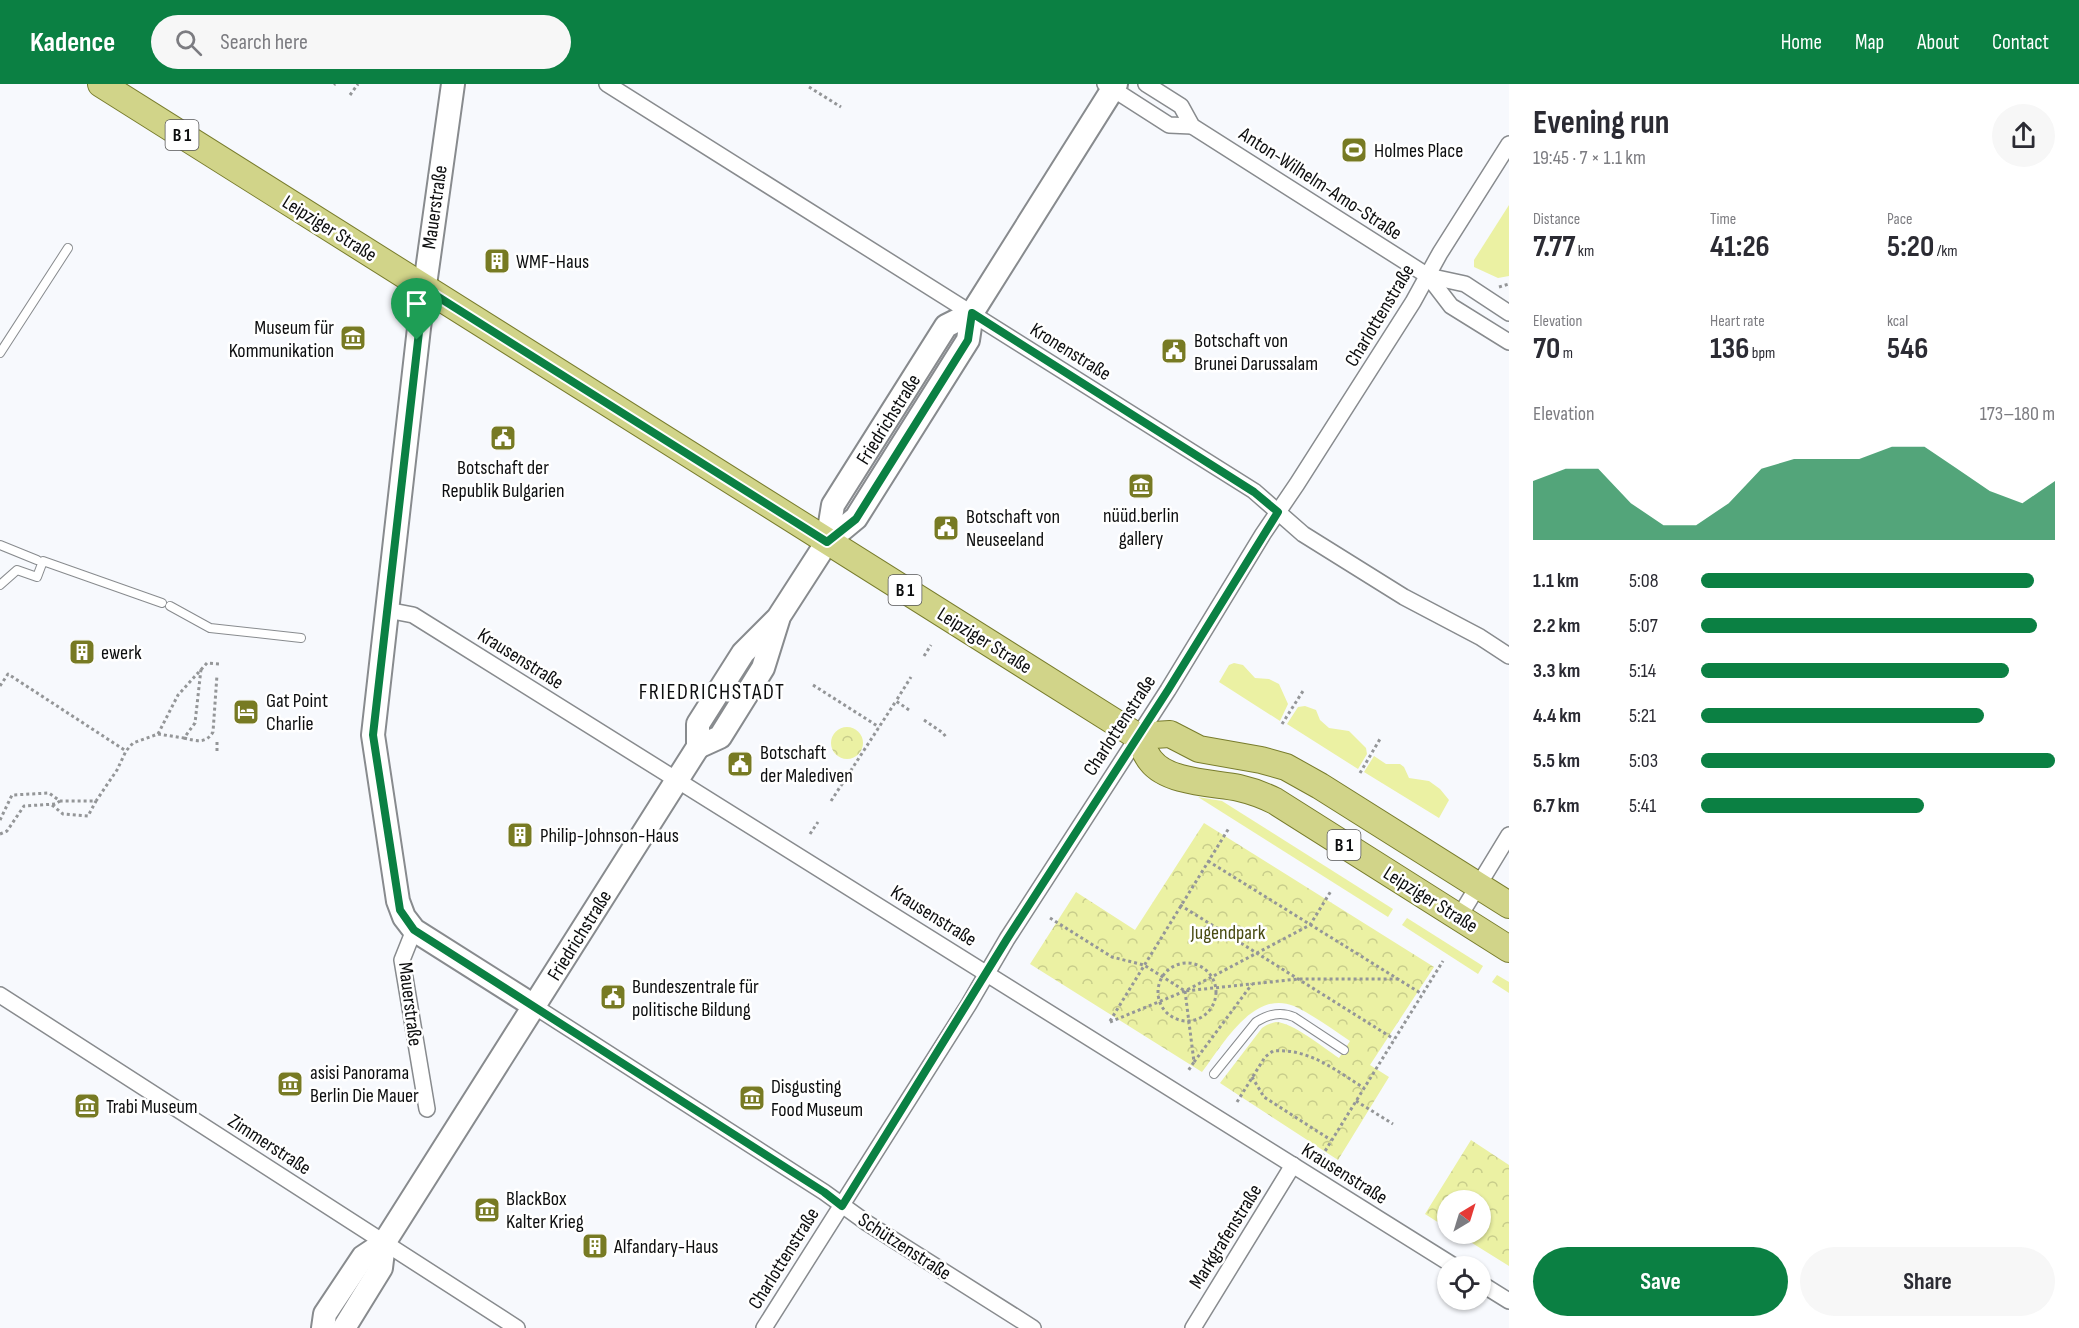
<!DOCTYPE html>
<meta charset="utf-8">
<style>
:root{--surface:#fff;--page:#f7f7f7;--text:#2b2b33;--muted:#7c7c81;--accent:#0b8043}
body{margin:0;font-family:"Sofia Sans Condensed",sans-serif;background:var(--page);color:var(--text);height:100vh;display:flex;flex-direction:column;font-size:22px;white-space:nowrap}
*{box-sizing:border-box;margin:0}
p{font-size:20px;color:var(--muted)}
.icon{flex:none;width:33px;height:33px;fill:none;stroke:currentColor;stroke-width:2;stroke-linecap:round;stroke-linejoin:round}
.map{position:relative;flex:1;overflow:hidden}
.panel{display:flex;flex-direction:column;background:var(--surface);width:570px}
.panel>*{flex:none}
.needle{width:39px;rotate:38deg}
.buttons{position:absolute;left:1437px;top:1106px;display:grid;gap:12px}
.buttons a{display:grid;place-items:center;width:54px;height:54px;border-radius:50%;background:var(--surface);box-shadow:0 2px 4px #0004;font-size:30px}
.pin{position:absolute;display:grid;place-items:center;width:51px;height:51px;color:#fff;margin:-62px -26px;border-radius:50% 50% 50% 0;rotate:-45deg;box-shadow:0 0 6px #0007}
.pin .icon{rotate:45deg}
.round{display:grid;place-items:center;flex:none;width:63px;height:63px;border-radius:32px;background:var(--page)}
.headline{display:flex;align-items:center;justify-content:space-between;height:102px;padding:0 24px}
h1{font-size:33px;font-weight:700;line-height:45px}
.metrics{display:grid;grid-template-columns:repeat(3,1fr);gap:9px;height:102px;padding:6px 24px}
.metrics div{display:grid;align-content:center}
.metrics b{font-size:30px;font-weight:700}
.metrics small{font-size:16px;font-weight:400}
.metrics p{font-size:16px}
.chart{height:168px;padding:12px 24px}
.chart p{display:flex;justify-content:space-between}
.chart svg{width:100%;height:108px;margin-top:6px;fill:var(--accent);opacity:.7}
.cta{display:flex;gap:12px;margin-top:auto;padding:12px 24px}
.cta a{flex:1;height:69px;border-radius:36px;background:var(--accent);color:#fff;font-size:24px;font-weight:700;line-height:69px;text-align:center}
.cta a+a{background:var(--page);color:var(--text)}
ul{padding:0 24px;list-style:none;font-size:20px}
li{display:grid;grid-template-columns:96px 72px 1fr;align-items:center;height:45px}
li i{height:15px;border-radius:8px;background:var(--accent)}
header{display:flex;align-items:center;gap:36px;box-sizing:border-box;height:84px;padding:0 30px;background:var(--accent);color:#fff}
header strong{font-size:28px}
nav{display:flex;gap:33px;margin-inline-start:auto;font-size:21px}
.search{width:420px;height:54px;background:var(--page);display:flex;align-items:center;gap:15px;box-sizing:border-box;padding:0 21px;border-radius:33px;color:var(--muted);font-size:22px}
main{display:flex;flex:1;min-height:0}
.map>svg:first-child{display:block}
.grass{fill:#ebf1a3}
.park{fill:url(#park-crowns)}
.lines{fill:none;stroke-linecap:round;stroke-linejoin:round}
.lane-casing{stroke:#888b8e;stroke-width:10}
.street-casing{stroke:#888b8e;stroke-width:18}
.secondary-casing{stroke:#888b8e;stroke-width:26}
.primary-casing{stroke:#787c2c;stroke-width:28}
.path{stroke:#949698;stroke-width:3;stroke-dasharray:3 3;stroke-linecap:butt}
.lane{stroke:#fff;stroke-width:8}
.street{stroke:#fff;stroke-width:15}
.secondary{stroke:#fff;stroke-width:22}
.primary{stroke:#d1d489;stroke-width:26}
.route-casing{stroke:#fff;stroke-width:12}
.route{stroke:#0b8043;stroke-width:8}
.labels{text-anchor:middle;stroke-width:5;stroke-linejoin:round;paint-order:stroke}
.shield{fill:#fff;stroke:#565657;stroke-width:1.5}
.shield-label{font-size:18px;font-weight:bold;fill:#0d0e0f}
.poi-label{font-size:20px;fill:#0d0e0f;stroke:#fff;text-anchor:start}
.street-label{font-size:20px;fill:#0d0e0f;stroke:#fff}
.park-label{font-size:20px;fill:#494b11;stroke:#fff}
.quarter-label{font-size:22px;letter-spacing:1.5px;fill:#0d0e0f;stroke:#fff}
</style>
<header>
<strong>Kadence</strong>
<div class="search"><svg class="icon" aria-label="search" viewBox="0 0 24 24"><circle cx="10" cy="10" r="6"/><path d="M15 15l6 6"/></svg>Search here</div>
<nav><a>Home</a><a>Map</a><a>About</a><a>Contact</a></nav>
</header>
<main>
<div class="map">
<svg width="1509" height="1244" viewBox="0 0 1509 1244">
<defs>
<pattern id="park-crowns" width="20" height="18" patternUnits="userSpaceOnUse" patternTransform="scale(1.5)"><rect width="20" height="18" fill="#ebf1a3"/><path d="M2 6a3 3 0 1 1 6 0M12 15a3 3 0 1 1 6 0" fill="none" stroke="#c8cd8b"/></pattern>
</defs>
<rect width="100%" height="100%" fill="#f7f9fd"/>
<g class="grass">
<polygon points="1509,121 1509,192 1498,194 1474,183 1474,176"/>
<polygon points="1234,579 1243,581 1255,594 1269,595 1279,600 1288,620 1280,637 1219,598 1229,581"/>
<polygon points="1305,622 1316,626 1320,636 1329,644 1349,647 1366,664 1367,670 1358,685 1287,640 1298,623"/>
<polygon points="1374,672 1386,680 1400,680 1404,683 1409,694 1429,697 1440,705 1449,716 1439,734 1364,688"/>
<polygon points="1198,713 1222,717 1393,825 1388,833"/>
<polygon points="1407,834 1483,882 1478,890 1402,841"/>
<polygon points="1497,891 1509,898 1509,909 1492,898"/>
</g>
<g class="park">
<circle cx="847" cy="659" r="16"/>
<path d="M1204,739L1434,883L1370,981L1389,993L1338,1076L1220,999L1262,944C1266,941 1271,939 1276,938C1292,938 1324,964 1339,974L1350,957C1332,945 1313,931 1294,922C1253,905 1222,962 1202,988L1030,880L1076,808L1135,846Z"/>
<polygon points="1471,1056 1509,1081 1509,1182 1456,1149 1480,1149 1480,1116 1448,1116 1447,1144 1425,1130"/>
</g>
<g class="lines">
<g class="lane-casing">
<g id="lane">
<polyline points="0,269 68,164"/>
<polyline points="0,461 37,476"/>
<polyline points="0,501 17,486 37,493 43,477 162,519"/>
<polyline points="170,522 210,544 301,554"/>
<path d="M1214,990L1256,938C1267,931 1281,927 1294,933L1344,966"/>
</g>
</g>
<g class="street-casing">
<g id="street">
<polyline points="607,0 1254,407 1303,450 1404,513 1480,553 1509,572"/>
<polyline points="1105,0 1169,41 1192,42"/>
<polyline points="1146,0 1181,22 1192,42 1428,192 1451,222 1509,258"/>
<polyline points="1428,192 1465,200 1509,229"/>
<polyline points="387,526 413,531 1454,1182"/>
<polyline points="1459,833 1509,751"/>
<polyline points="414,846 402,876 427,1025"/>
<polyline points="0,911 517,1244"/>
<polyline points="534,922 824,1108 867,1139 1033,1244"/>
<polyline points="1480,1199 1509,1217"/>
<polyline points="764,1244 969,920 1007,855 1168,606 1263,450 1297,400 1413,218 1440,169 1509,60"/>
<polyline points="1193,1244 1293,1081"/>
</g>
</g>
<g class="secondary-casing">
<g id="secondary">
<polyline points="453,0 419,244 373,651 398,817 404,833 414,846 534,922"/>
<polyline points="827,458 833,421 946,242 972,229"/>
<polyline points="698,663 720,653 763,584 778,536"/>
<polyline points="323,1244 325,1230 363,1173 384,1159 677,696 698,663 698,640 743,569 778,534 827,458 856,434 968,256 972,229 1116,0"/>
<polyline points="344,1244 381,1184 384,1159"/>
</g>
</g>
<g class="primary-casing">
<g id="primary">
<path d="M101,0L1137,652C1142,660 1145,670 1151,677C1168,699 1215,699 1239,704C1252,707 1263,711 1275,717L1509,865"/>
<polyline points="1137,652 1170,650 1199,665 1261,676 1286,683 1320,702 1509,821"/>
</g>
</g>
<g class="path">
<polyline points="334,1 335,0"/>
<polyline points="809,3 841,23"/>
<polyline points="350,11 358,0"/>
<polyline points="1499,203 1509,200"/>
<polyline points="924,572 931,561"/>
<polyline points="813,601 879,643"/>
<polyline points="0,602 8,590 126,667"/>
<polyline points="909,626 896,617 911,593"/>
<polyline points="924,636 943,649 946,653"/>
<polyline points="1282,640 1303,607"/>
<polyline points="158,650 178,611 207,579 220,580"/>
<path d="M184,654C196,657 206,660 213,648L217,591"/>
<polyline points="217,667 217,655"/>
<polyline points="1360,689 1380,655"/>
<polyline points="831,717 896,617"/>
<polyline points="52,721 63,730 88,732 96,717"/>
<polyline points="0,736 12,711 49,709 60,717 96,717 117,686 126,667 133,659 158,650 184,654 195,639 201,585"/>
<polyline points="0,750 7,747 24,722 55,720 60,717"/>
<polyline points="810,750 818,738"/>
<polyline points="1208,777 1422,910"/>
<polyline points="1180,821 1394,955"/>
<polyline points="1050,834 1112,873 1144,881 1185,907 1298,895 1398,895"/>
<circle cx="1187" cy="908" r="29"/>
<polyline points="1185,907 1194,978 1188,987"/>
<polyline points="1110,937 1229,744"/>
<polyline points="1110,938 1185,907 1310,841 1331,807"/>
<polyline points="1194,978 1252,900"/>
<polyline points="1252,993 1264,1013 1331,1056"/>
<polyline points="1356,1017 1393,1040"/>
<path d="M1237,1018L1265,973L1273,967C1309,964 1335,986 1364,1004"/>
<polyline points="1322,1072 1443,877"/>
</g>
<use href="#lane" class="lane"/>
<use href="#street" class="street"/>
<use href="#secondary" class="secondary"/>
<use href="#primary" class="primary"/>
</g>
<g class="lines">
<g class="route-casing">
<polygon id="route" points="424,204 827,458 856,435 968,256 972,229 1254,408 1278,428 1168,606 1007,855 842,1122 824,1108 414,846 400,826 373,651"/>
</g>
<use href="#route" class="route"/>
</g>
<defs>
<g id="stadium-square" transform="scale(1.35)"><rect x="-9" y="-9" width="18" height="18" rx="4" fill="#777a23" stroke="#fff"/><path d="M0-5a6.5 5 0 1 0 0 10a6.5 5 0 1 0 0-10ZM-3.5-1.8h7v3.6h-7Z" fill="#fff"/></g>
<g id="building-square" transform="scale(1.35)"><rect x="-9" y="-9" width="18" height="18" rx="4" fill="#777a23" stroke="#fff"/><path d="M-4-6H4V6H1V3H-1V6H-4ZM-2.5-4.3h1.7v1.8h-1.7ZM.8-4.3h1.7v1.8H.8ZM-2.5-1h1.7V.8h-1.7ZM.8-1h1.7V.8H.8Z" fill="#fff"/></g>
<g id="museum-square" transform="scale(1.35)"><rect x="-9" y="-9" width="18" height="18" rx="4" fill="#777a23" stroke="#fff"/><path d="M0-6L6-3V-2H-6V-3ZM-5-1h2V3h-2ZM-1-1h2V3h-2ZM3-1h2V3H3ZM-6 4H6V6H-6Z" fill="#fff"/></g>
<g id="civic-square" transform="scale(1.35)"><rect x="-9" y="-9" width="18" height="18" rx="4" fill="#777a23" stroke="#fff"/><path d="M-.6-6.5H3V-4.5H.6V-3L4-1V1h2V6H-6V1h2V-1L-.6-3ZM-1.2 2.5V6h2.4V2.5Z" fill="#fff"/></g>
<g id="hotel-square" transform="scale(1.35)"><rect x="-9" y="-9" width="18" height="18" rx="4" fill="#777a23" stroke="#fff"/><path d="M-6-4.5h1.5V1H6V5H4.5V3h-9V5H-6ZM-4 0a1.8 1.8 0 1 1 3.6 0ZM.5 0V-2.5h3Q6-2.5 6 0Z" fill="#fff"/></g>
</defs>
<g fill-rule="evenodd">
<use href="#stadium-square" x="1354" y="66"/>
<use href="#building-square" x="497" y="177"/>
<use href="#museum-square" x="353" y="254"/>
<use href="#civic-square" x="1174" y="267"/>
<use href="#civic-square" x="503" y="354"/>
<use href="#museum-square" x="1141" y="402"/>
<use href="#civic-square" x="946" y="444"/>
<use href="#building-square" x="82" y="568"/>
<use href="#hotel-square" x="246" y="628"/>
<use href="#civic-square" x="740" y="680"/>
<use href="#building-square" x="520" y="751"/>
<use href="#civic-square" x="613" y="913"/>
<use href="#museum-square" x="290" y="1000"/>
<use href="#museum-square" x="752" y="1014"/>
<use href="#museum-square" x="87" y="1022"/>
<use href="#museum-square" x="487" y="1126"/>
<use href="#building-square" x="595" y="1162"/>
</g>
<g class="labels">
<g class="shield">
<rect x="165.5" y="36" width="33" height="30" rx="4.5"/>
<rect x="888.5" y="491" width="33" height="30" rx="4.5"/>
<rect x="1327.5" y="746" width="33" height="30" rx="4.5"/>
</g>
<g class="shield-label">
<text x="182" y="57">B 1</text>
<text x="905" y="512">B 1</text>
<text x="1344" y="767">B 1</text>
</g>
<g class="poi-label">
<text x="1374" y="73">Holmes Place</text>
<text x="516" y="184">WMF-Haus</text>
<text x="334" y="250" text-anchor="end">Museum für<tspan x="334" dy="23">Kommunikation</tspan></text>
<text x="1194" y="263">Botschaft von<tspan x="1194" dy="23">Brunei Darussalam</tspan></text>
<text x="503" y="390" text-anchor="middle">Botschaft der<tspan x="503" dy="23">Republik Bulgarien</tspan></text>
<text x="1141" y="438" text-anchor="middle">nüüd.berlin<tspan x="1141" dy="23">gallery</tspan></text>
<text x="966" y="439">Botschaft von<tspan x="966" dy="23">Neuseeland</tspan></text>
<text x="101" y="575">ewerk</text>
<text x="266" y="623">Gat Point<tspan x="266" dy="23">Charlie</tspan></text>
<text x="760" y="675">Botschaft<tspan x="760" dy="23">der Malediven</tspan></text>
<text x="540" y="758">Philip-Johnson-Haus</text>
<text x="632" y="909">Bundeszentrale für<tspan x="632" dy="23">politische Bildung</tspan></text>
<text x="310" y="995">asisi Panorama<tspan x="310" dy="23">Berlin Die Mauer</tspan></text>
<text x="771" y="1009">Disgusting<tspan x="771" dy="23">Food Museum</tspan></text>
<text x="106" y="1029">Trabi Museum</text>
<text x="506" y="1121">BlackBox<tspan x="506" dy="23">Kalter Krieg</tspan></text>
<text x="614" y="1169">Alfandary-Haus</text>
</g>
<g class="street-label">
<text transform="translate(1321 99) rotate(33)" y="7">Anton-Wilhelm-Amo-Straße</text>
<text transform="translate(434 123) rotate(-82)" y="7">Mauerstraße</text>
<text transform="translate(330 144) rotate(32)" y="7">Leipziger Straße</text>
<text transform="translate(1379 231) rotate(-59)" y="7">Charlottenstraße</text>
<text transform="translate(1071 267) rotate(32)" y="7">Kronenstraße</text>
<text transform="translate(888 335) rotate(-58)" y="7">Friedrichstraße</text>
<text transform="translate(985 556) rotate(32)" y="7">Leipziger Straße</text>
<text transform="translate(521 574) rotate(32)" y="7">Krausenstraße</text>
<text transform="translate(1119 641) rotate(-57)" y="7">Charlottenstraße</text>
<text transform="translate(1431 815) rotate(32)" y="7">Leipziger Straße</text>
<text transform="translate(934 831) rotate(32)" y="7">Krausenstraße</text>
<text transform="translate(579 851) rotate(-58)" y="7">Friedrichstraße</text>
<text transform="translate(411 920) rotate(83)" y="7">Mauerstraße</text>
<text transform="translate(270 1060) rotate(33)" y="7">Zimmerstraße</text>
<text transform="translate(1345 1089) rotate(32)" y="7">Krausenstraße</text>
<text transform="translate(1225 1152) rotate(-58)" y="7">Markgrafenstraße</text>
<text transform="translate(905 1162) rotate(33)" y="7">Schützenstraße</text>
<text transform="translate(783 1174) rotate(-58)" y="7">Charlottenstraße</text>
</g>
<g class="park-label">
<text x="1228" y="855">Jugendpark</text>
</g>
<g class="quarter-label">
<text x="712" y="615">FRIEDRICHSTADT</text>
</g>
</g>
</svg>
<div class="buttons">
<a><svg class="needle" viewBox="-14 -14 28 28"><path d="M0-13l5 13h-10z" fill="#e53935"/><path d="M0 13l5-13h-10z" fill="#7c7c81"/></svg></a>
<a><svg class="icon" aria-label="locate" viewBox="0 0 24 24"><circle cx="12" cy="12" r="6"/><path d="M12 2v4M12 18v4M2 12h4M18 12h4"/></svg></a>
</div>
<div class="pin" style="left:417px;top:256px;background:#1e9e55"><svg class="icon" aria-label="arrive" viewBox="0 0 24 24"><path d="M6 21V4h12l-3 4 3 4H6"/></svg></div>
</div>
<section class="panel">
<div class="headline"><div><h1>Evening run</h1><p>19:45 · 7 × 1.1 km</p></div><a class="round"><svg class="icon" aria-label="share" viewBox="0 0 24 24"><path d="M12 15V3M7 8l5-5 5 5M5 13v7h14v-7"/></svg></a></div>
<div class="metrics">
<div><p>Distance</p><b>7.77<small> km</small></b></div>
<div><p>Time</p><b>41:26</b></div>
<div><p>Pace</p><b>5:20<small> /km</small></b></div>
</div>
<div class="metrics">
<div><p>Elevation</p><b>70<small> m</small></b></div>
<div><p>Heart rate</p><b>136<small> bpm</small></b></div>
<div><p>kcal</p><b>546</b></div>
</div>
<div class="chart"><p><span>Elevation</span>173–180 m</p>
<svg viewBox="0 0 160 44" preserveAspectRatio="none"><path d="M0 44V20L10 15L20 15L30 29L40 38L50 38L60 29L70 15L80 11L90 11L100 11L110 6L120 6L130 15L140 24L150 29L160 20V44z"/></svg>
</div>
<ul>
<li><b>1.1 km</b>5:08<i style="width:94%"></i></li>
<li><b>2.2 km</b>5:07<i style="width:95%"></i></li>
<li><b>3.3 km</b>5:14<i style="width:87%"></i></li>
<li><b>4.4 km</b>5:21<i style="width:80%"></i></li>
<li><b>5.5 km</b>5:03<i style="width:100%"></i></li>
<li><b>6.7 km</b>5:41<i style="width:63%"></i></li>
</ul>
<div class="cta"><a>Save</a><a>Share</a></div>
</section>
</main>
